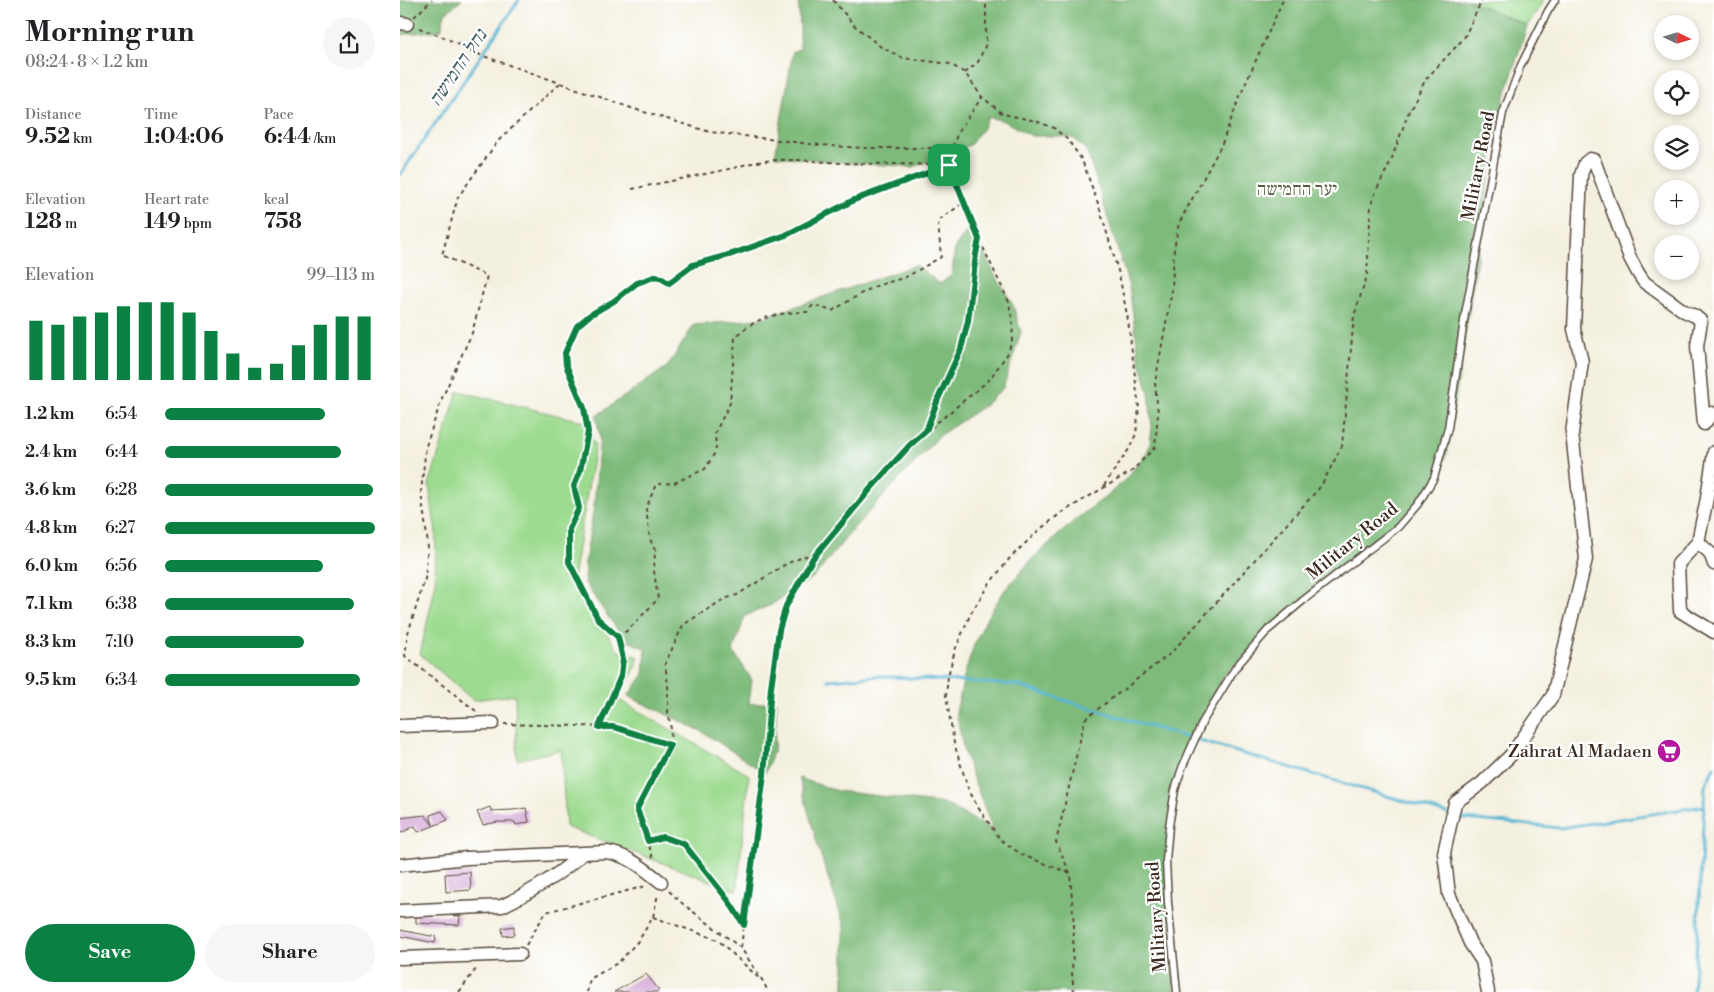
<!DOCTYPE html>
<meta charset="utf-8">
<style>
:root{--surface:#fff;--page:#f6f6f6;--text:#202124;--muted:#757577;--accent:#0b8043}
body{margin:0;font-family:"Libre Bodoni","Frank Ruhl Libre",serif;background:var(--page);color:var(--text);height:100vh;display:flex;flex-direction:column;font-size:19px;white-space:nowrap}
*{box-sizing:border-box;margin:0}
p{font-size:16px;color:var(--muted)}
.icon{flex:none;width:28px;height:28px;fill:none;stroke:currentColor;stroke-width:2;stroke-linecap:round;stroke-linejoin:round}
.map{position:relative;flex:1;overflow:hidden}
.details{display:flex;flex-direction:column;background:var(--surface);width:400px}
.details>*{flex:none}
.needle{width:32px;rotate:95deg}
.tools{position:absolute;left:1254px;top:15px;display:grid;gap:10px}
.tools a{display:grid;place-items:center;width:45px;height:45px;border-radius:50%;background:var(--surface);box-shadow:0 2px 8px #0003;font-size:25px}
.pin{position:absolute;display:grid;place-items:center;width:42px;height:42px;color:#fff;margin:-21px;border-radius:10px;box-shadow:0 2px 8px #0006}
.round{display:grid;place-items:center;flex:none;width:52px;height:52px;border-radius:26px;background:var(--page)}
.headline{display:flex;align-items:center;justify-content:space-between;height:85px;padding:0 25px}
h1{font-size:28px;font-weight:800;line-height:38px}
.figures{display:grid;grid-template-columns:repeat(3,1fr);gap:8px;height:85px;padding:5px 25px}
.figures div{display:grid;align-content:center}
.figures b{font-size:21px;font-weight:800}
.figures small{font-size:14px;font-weight:400}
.figures p{font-size:14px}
.chart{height:140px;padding:10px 25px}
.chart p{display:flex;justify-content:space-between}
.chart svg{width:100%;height:90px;margin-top:5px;stroke:var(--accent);stroke-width:6}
.action{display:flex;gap:10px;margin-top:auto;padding:10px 25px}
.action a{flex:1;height:58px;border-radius:30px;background:var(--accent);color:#fff;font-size:20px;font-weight:800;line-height:58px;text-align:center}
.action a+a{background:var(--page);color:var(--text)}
ul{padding:0 25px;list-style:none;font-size:16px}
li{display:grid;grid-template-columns:80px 60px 1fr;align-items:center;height:38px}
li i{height:12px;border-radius:6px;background:var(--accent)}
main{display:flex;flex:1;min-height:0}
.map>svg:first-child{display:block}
.green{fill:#9ddb90;stroke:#6c8257}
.forest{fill:#7ebb7a;stroke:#5c724c}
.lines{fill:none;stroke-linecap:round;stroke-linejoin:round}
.stream{stroke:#53b4d2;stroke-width:3}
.building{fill:#d8b1da}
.service-casing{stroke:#57483b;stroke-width:9}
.minor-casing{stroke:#57483b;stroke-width:15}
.path{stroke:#57483b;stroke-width:2;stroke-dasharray:4 4;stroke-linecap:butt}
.service{stroke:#fff;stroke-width:6}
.minor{stroke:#fff;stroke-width:12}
.route-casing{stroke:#fff;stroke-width:10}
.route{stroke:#0b8043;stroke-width:6}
.labels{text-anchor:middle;stroke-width:4.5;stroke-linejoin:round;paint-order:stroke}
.street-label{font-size:18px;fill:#3b2a1e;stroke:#fff}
.park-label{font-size:18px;fill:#585f40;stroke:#fff}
.poi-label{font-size:18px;fill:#3b2a1e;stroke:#fff;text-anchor:end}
.water-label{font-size:19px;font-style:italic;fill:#456166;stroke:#fff}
</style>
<main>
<section class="details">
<div class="headline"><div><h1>Morning run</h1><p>08:24 · 8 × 1.2 km</p></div><a class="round"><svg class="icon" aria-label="share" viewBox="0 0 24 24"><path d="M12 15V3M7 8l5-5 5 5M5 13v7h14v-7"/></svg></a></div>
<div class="figures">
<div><p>Distance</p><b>9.52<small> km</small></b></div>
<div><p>Time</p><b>1:04:06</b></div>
<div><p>Pace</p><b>6:44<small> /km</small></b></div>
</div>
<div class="figures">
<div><p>Elevation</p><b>128<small> m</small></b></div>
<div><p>Heart rate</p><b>149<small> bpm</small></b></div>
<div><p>kcal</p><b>758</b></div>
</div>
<div class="chart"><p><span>Elevation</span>99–113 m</p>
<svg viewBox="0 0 160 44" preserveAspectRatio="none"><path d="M5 44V15M15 44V17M25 44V13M35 44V11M45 44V8M55 44V6M65 44V6M75 44V11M85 44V20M95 44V31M105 44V38M115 44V36M125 44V27M135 44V17M145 44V13M155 44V13"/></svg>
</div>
<ul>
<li><b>1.2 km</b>6:54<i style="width:76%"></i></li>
<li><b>2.4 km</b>6:44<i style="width:84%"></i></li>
<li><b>3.6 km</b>6:28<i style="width:99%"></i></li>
<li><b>4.8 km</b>6:27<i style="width:100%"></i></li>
<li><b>6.0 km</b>6:56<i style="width:75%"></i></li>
<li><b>7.1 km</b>6:38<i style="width:90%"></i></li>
<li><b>8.3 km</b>7:10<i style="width:66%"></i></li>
<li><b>9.5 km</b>6:34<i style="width:93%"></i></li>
</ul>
<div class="action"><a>Save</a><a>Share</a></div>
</section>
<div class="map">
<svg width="1314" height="992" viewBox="0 0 1314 992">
<rect width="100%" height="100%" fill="#fff"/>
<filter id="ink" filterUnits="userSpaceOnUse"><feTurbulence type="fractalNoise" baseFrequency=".02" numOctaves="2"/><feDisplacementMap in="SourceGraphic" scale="10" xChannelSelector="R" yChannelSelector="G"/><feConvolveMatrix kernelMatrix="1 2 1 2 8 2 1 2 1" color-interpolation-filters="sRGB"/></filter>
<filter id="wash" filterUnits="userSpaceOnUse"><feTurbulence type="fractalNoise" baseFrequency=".0096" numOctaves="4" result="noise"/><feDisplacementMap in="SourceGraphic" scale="20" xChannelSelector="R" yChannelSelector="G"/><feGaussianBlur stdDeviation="1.12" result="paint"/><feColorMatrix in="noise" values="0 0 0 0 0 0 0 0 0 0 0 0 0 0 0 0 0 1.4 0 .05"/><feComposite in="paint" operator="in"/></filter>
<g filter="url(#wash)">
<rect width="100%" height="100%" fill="#f4f0e0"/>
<g class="green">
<polygon points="1068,0 1144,0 1127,26"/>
<polygon points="58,391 185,422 195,446 173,578 218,651 239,657 232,675 214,697 349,775 337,891 166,827 161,750 117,760 115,695 73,700 20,654 35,587 36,533 29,485"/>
</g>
<g class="forest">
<polygon points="0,0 62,0 45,13 41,30 0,35"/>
<polygon points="398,0 1068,0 1127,26 1099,116 1047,453 1027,496 823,676 779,763 767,857 775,992 444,992 444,925 419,850 399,778 438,791 545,804 593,830 575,783 564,752 556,712 565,673 574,645 588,616 604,591 632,559 676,519 703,499 723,482 747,453 750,443 752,428 749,393 739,358 729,286 687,151 673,138 659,136 632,136 604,121 588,117 583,128 570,145 511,168 504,166 450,163 375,156 393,51 400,49 400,25"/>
<polygon points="573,223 583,251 594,273 613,305 621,332 603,388 584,406 540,435 454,528 415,576 371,605 345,616 333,651 352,680 349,704 377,702 374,750 365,773 301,731 228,696 244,674 246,649 224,639 193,595 185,582 185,562 194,506 200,436 196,416 268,366 294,325 359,319 516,265 540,284 552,275 555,247"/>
</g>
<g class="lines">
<g class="stream">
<polyline points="0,175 119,0"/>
<polyline points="428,680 477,676 616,685 725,719 1048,814"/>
<polyline points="1054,816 1065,819 1160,828 1304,806"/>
<polyline points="1293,992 1297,941 1305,786 1314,767"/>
</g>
</g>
<g id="blocks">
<g class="building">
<polygon points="90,807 92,811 113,810 126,808 129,822 116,825 115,822 97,822 83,825 77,812"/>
<polygon points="42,811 48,820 18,832 15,826 1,833 0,832 0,818 25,815 33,825 30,815"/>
<polygon points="70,872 71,890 46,892 45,874"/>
<polygon points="16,913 60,916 59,925 16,923"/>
<polygon points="114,926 114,935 103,936 102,928"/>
<polygon points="0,930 36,937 35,943 0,936"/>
<polygon points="246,974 259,990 257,992 214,992"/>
</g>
</g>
</g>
<g filter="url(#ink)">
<use href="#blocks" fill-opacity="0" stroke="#57483b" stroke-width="1"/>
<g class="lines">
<g class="service-casing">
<polyline id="service" points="777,992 768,902 766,861 769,826 775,790 782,768 803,721 836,667 868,630 906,598 998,527 1018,504 1034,478 1048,428 1065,314 1103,113 1121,65 1148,11 1155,0"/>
</g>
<g class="minor-casing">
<g id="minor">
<polyline points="0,23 7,24"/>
<polyline points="1314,452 1307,498 1298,542 1278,564 1280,611 1314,632"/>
<polyline points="1298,542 1310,553 1314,564"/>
<polyline points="0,726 93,723"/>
<path d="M0,865L67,858L207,852C230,856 243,868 261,882"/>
<path d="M0,911L102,906C131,892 159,875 182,854"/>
<polyline points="0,958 120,954"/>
<polyline points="1088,992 1082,961 1070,943 1049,894 1044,853 1055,803 1082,783 1111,755 1153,695 1186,559 1172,433 1182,362 1174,329 1181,175 1185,163 1190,159 1194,160 1230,258 1238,273 1244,282 1284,311 1295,316 1301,321 1297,346 1304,424 1312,413 1314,414"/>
</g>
</g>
<g class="path">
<polyline points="433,0 455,26 481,47 503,58 550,64 565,73 582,97 603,114 636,121 654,128 668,140 682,160 699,206 719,274 728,320 739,408 736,434 729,449 703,487"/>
<polyline points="14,17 32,0"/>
<polyline points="19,28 46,38 72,52 234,109 310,132 419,145 462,148 552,148"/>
<polyline points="565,73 578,62 586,44 586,0"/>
<path d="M232,189L334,168C369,155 406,161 443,163C478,164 512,164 547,165"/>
<polyline points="527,430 538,399 561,349 568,321 576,254 579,239"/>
<path d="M218,637L228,630L258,599L254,571L255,550L250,539L246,509L256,484L274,483L305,469L316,451L315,433L330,403L335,338C353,317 381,312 407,312L413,305L432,311L462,293L476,286L506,277L541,257L538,221L563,203"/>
<polyline points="76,711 5,656 8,633 25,579 28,544 21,492 26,446 42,398 72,333 87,276 42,255 58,197 98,141 160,83"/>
<polyline points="104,724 214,727 270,745 237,809 254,861"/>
<polyline points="199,727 221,676 223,659 218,637 198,619 169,562 169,529 179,508 174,486 180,471 188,432 183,408 166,365 165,353 177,326 190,315 214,301 237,283 257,276 269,283 293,265 332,254 386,235 454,200 549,165"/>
<polyline points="270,745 271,729 268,713 268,685 265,664 283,625 324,599 337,595 386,564 405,556 412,557"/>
<polyline points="248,841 263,837 284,844 328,900 344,924"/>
<polyline points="670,873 656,842 685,719 771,653 921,486 942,446 954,316 967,276 971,205 976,191 991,161 1009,111 1026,79 1064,38 1082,0"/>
<polyline points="269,891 283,904 341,948 364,983 368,992"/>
<polyline points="253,917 318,940 361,980"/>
<polyline points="126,945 146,912 246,886"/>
<polyline points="341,947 364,775 371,687 379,630 386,606 413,557 471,487 510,445 589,380 608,353 612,340 613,325 609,302 579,239 549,165 552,148 558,132 582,97"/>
<polyline points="59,992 76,969 78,968"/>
<polyline points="187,992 190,979 219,962 239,940 253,917 258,894"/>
<polyline points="674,992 672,973 674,926 670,873 622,855 600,839 577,806 568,788 554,743 546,696 548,676 555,650 571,613 589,584 610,558 639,530 661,513 732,471 755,447 758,413 755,383 772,290 774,249 779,223 821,146 840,96 883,0"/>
</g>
<use href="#service" class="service"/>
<use href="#minor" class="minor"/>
</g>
</g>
<g class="lines" filter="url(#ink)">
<g class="route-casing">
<polygon id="route" points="549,165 579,239 576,254 568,321 561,349 538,399 526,431 510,445 472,487 413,558 386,606 379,630 371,687 364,775 344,925 328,900 284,844 263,837 248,841 237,809 270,745 214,727 199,727 221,676 223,659 218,637 198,619 169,562 169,529 179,508 174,486 180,471 188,432 184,408 166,365 165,353 177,326 190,315 214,301 237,283 257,276 269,283 293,265 332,254 386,235 454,200"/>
</g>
<use href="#route" class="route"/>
</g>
<defs>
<g id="supermarket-disc" transform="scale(1.25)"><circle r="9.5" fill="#b5179e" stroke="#fff"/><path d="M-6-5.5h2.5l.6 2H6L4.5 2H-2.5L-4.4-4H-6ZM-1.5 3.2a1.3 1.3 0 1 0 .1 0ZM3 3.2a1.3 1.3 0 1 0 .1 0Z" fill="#fff"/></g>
</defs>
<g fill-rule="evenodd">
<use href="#supermarket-disc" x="1269" y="751"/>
</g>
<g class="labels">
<g class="street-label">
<text transform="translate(1078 166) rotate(-79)" y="6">Military Road</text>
<text transform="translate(952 541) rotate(-39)" y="6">Military Road</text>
<text transform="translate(756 917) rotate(-94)" y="6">Military Road</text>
</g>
<g class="park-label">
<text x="897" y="195">יער החמישה</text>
</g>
<g class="poi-label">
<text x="1252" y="757">Zahrat Al Madaen</text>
</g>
<g class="water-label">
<text transform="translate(57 67) rotate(-56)" y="7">נחל החמישה</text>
</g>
</g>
</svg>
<div class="tools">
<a><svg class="needle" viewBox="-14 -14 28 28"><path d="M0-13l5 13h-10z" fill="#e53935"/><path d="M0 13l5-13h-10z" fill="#757577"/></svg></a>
<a><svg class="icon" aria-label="locate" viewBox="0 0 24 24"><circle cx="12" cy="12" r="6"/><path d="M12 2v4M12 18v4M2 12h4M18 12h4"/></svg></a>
<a><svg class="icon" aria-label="layers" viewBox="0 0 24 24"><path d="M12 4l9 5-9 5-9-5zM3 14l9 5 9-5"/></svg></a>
<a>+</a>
<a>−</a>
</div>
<div class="pin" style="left:549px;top:165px;background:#1e9e55"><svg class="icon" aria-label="arrive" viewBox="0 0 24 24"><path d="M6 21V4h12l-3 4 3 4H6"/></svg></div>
</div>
</main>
